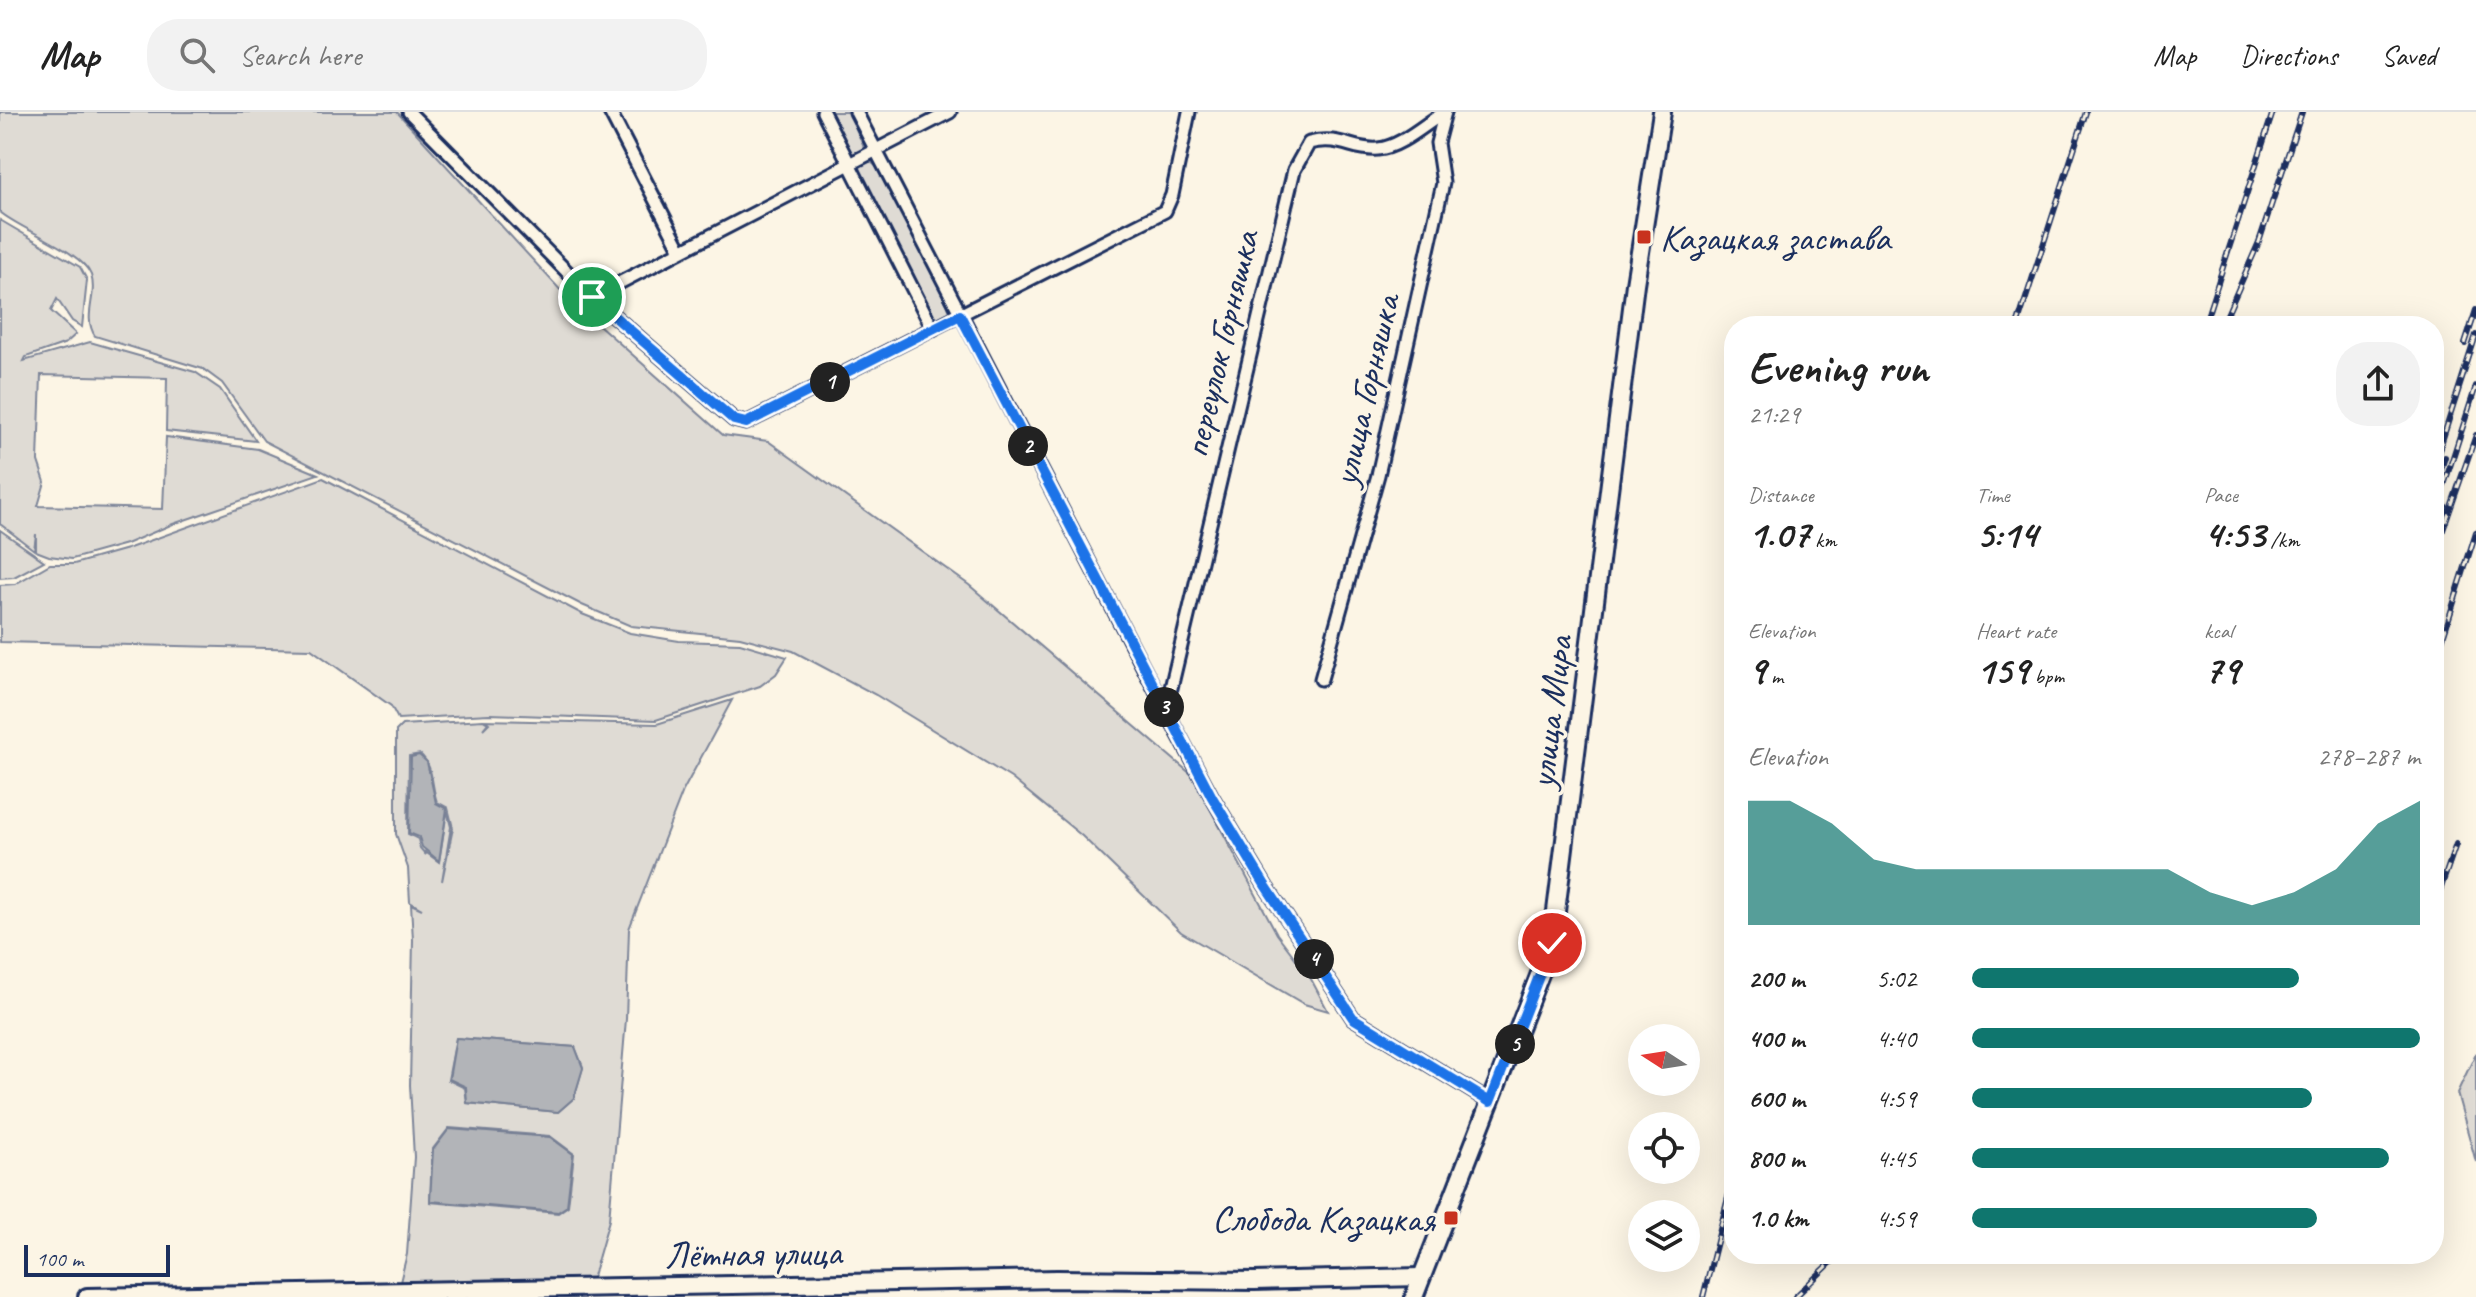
<!DOCTYPE html>
<meta charset="utf-8">
<style>
:root{--surface:#fff;--page:#f2f2f2;--text:#222;--muted:#767676;--line:#e0e0e0;--accent:#0f766e}
body{margin:0;font-family:Caveat,sans-serif;background:var(--page);color:var(--text);height:100vh;display:flex;flex-direction:column;font-size:30px;white-space:nowrap}
*{box-sizing:border-box;margin:0}
p{font-size:26px;color:var(--muted)}
.icon{flex:none;width:44px;height:44px;fill:none;stroke:currentColor;stroke-width:2;stroke-linecap:round;stroke-linejoin:round}
.map{position:relative;flex:1;overflow:hidden}
.side{position:absolute;left:1724px;top:204px;width:720px;height:948px;display:flex;flex-direction:column;background:var(--surface);border-radius:32px;box-shadow:0 8px 32px #0002}
.side>*{flex:none}
.needle{width:52px;rotate:282deg}
.controls{position:absolute;left:1628px;top:912px;display:grid;gap:16px}
.controls a{display:grid;place-items:center;width:72px;height:72px;border-radius:50%;background:var(--surface);box-shadow:0 8px 32px #0002;font-size:40px}
.scale{position:absolute;left:24px;bottom:20px;width:146px;box-sizing:border-box;padding-left:8px;border:4px solid #1b2f5e;border-top:0;font-size:22px;line-height:28px;white-space:nowrap;color:#1b2f5e;-webkit-text-stroke:6px #fcf5e5;paint-order:stroke}
.pin{position:absolute;display:grid;place-items:center;width:68px;height:68px;color:#fff;margin:-34px;border:4px solid #fff;border-radius:50%;box-shadow:0 2px 8px #0007}
.km{position:absolute;width:40px;height:40px;margin:-20px;border-radius:50%;background:#222;color:#fff;font-size:22px;line-height:40px;text-align:center}
.round{display:grid;place-items:center;flex:none;width:84px;height:84px;border-radius:32px;background:var(--page)}
.head{display:flex;align-items:center;justify-content:space-between;height:136px;padding:0 24px}
h1{font-size:44px;font-weight:600;line-height:60px}
.stats{display:grid;grid-template-columns:repeat(3,1fr);gap:12px;height:136px;padding:8px 24px}
.stats div{display:grid;align-content:center}
.stats b{font-size:40px;font-weight:600}
.stats small{font-size:22px;font-weight:400}
.stats p{font-size:22px}
.chart{height:224px;padding:16px 24px}
.chart p{display:flex;justify-content:space-between}
.chart svg{width:100%;height:144px;margin-top:8px;fill:var(--accent);opacity:.7}
ul{padding:0 24px;list-style:none;font-size:26px}
li{display:grid;grid-template-columns:128px 96px 1fr;align-items:center;height:60px}
li i{height:20px;border-radius:10px;background:var(--accent)}
header{display:flex;align-items:center;gap:48px;box-sizing:border-box;height:112px;padding:0 40px;background:var(--surface);border-bottom:2px solid var(--line)}
header strong{font-size:38px}
nav{display:flex;gap:44px;margin-inline-start:auto;font-size:28px}
.search{width:560px;height:72px;background:var(--page);display:flex;align-items:center;gap:20px;box-sizing:border-box;padding:0 28px;border-radius:32px;color:var(--muted);font-size:30px}
.map>svg:first-child{display:block}
.green{fill:#dfdbd4;stroke:#7d8599;stroke-width:2;fill-rule:evenodd}
.water{fill:#b2b4b8;stroke:#767f94;stroke-width:2}
.lines{fill:none;stroke-linecap:round;stroke-linejoin:round}
.street-casing{stroke:#1b2f5e;stroke-width:17}
.secondary-casing{stroke:#1b2f5e;stroke-width:22}
.street{stroke:#fcf5e5;stroke-width:11}
.secondary{stroke:#fcf5e5;stroke-width:16}
.rail-casing{stroke:#1b2f5e;stroke-width:6}
.rail{stroke:#fcf5e5;stroke-width:3;stroke-dasharray:9;stroke-linecap:butt}
.route-casing{stroke:#fff;stroke-width:16}
.route{stroke:#1a73e8;stroke-width:10}
.poi-dot{fill:#c8321e;stroke:#fcf5e5;stroke-width:3}
.labels{text-anchor:middle;stroke-width:7;stroke-linejoin:round;paint-order:stroke}
.poi-label{font-size:38px;fill:#1b2f5e;stroke:#fcf5e5;text-anchor:start}
.street-label{font-size:38px;fill:#1b2f5e;stroke:#fcf5e5}
</style>
<header>
<strong>Map</strong>
<div class="search"><svg class="icon" aria-label="search" viewBox="0 0 24 24"><circle cx="10" cy="10" r="6"/><path d="M15 15l6 6"/></svg>Search here</div>
<nav><a>Map</a><a>Directions</a><a>Saved</a></nav>
</header>
<div class="map">
<svg width="2476" height="1185" viewBox="0 0 2476 1185">
<rect width="100%" height="100%" fill="#fcf5e5"/>
<filter id="ink" filterUnits="userSpaceOnUse"><feTurbulence type="fractalNoise" baseFrequency=".0125" numOctaves="2"/><feDisplacementMap in="SourceGraphic" scale="16" xChannelSelector="R" yChannelSelector="G"/><feConvolveMatrix kernelMatrix="1 2 1 2 8 2 1 2 1" color-interpolation-filters="sRGB"/></filter>
<g filter="url(#ink)">
<g class="green">
<path d="M0,0H397L564,182L723,323L768,329L969,473L1192,663L1277,822L1311,867L1328,899L1304,892L1181,820L1082,724L1011,666L876,583L793,539L740,525L631,514L582,493L264,329L222,271L203,257L95,224C82,204 98,184 91,163C82,139 21,118 0,100Z"/>
<polygon points="828,0 849,0 865,38 858,43 850,41"/>
<polygon points="863,50 871,50 878,56 947,192 950,200 948,206 939,210 935,207 861,64 860,54"/>
<polygon points="0,108 80,155 87,168 82,215 72,209 57,187 51,199 76,222 66,231 26,245 24,249 90,230 195,260 220,277 256,329 166,319 167,266 41,263 38,349 45,370 38,394 163,397 166,325 258,337 318,362 173,412 126,432 72,447 49,444 36,439 36,422 34,438 0,412"/>
<polygon points="323,366 582,502 630,521 679,529 740,531 787,545 776,562 760,574 656,608 489,602 398,607 391,594 311,537 0,530 0,473 15,472 50,452 74,452 127,437"/>
<polygon points="0,418 44,449 14,465 0,466"/>
<path d="M732,588L683,679L629,817L626,907L609,1108L591,1171L399,1174L407,1142L414,1045L410,973L413,828L411,792L422,797L410,790L408,756L396,722V619L402,613L483,608L488,611L483,617L489,611L485,608L657,612ZM420,642C434,654 431,674 437,690L448,696L453,716L442,769L451,715L447,699L439,750L424,739L426,743L420,736L418,727L408,722L409,644ZM456,926L575,935L583,955L574,986L558,1000L467,991L465,976L448,968ZM449,1016L550,1024L574,1042L568,1094L558,1101L430,1090L432,1038Z"/>
<polygon points="2476,941 2476,1050 2457,981"/>
</g>
<g class="water">
<polygon points="419,643 427,650 436,691 447,697 439,749 422,735 419,725 409,721 411,645"/>
<polygon points="456,926 575,935 583,956 574,986 558,1000 467,991 466,975 449,967"/>
<polygon points="449,1017 550,1025 573,1042 567,1094 558,1100 430,1089 433,1038"/>
</g>
<g class="lines">
<g class="street-casing">
<g id="street">
<polyline points="409,0 592,185 734,308 746,311 1165,99 1172,83 1189,0"/>
<polyline points="610,0 681,138"/>
<polyline points="823,0 933,217"/>
<polyline points="856,0 1162,591 1212,685 1265,773 1353,906 1490,990"/>
<polyline points="592,185 950,0"/>
<polyline points="1321,567 1378,363 1443,71 1437,31 1445,0"/>
<path d="M1162,591L1171,576L1294,58L1309,31C1341,23 1352,39 1378,37C1401,35 1425,12 1445,0"/>
</g>
</g>
<g class="secondary-casing">
<g id="secondary">
<polyline points="87,1185 1057,1167 1255,1169 1420,1165"/>
<polyline points="1414,1185 1552,831 1635,172 1662,0"/>
</g>
</g>
<use href="#street" class="street"/>
<use href="#secondary" class="secondary"/>
<g class="rail-casing">
<g id="rail">
<polyline points="2017,214 2086,0"/>
<polyline points="2204,214 2273,0"/>
<polyline points="2222,214 2259,130 2302,0"/>
<polyline points="2465,232 2476,198"/>
<polyline points="2434,354 2476,223"/>
<polyline points="2434,379 2445,345"/>
<polyline points="2434,404 2476,274"/>
<polyline points="2434,428 2445,394"/>
<polyline points="2434,444 2476,323"/>
<polyline points="2438,541 2476,420"/>
<polyline points="2434,796 2456,732"/>
<polyline points="1703,1185 1734,1062"/>
<polyline points="1795,1185 1840,1142"/>
</g>
</g>
<use href="#rail" class="rail"/>
</g>
</g>
<g class="lines" filter="url(#ink)">
<g class="route-casing">
<polyline id="route" points="592,185 734,308 746,311 960,203 1212,685 1265,773 1353,906 1490,990 1552,831"/>
</g>
<use href="#route" class="route"/>
</g>
<g class="poi-dot">
<rect x="1636" y="117" width="16" height="16" rx="4"/>
<rect x="1443" y="1098" width="16" height="16" rx="4"/>
</g>
<g class="labels">
<g class="poi-label">
<text x="1660" y="138">Казацкая застава</text>
<text x="1435" y="1119" text-anchor="end">Слобода Казацкая</text>
</g>
<g class="street-label">
<text transform="translate(1220 232) rotate(-77)" y="13">переулок Горняшка</text>
<text transform="translate(1365 278) rotate(-77)" y="13">улица Горняшка</text>
<text transform="translate(1550 600) rotate(-83)" y="13">улица Мира</text>
<text transform="translate(753 1141) rotate(-1)" y="13">Лётная улица</text>
</g>
</g>
</svg>
<div class="controls">
<a><svg class="needle" viewBox="-14 -14 28 28"><path d="M0-13l5 13h-10z" fill="#e53935"/><path d="M0 13l5-13h-10z" fill="#767676"/></svg></a>
<a><svg class="icon" aria-label="locate" viewBox="0 0 24 24"><circle cx="12" cy="12" r="6"/><path d="M12 2v4M12 18v4M2 12h4M18 12h4"/></svg></a>
<a><svg class="icon" aria-label="layers" viewBox="0 0 24 24"><path d="M12 4l9 5-9 5-9-5zM3 14l9 5 9-5"/></svg></a>
</div>
<div class="scale">100 m</div>
<div class="pin" style="left:592px;top:185px;background:#1e9e55"><svg class="icon" aria-label="arrive" viewBox="0 0 24 24"><path d="M6 21V4h12l-3 4 3 4H6"/></svg></div>
<div class="pin" style="left:1552px;top:831px;background:#d93025"><svg class="icon" aria-label="check" viewBox="0 0 24 24"><path d="M5 12l5 5 9-10"/></svg></div>
<b class="km" style="left:830px;top:270px">1</b>
<b class="km" style="left:1028px;top:334px">2</b>
<b class="km" style="left:1164px;top:595px">3</b>
<b class="km" style="left:1314px;top:847px">4</b>
<b class="km" style="left:1515px;top:932px">5</b>
<section class="side">
<div class="head"><div><h1>Evening run</h1><p>21:29</p></div><a class="round"><svg class="icon" aria-label="share" viewBox="0 0 24 24"><path d="M12 15V3M7 8l5-5 5 5M5 13v7h14v-7"/></svg></a></div>
<div class="stats">
<div><p>Distance</p><b>1.07<small> km</small></b></div>
<div><p>Time</p><b>5:14</b></div>
<div><p>Pace</p><b>4:53<small> /km</small></b></div>
</div>
<div class="stats">
<div><p>Elevation</p><b>9<small> m</small></b></div>
<div><p>Heart rate</p><b>159<small> bpm</small></b></div>
<div><p>kcal</p><b>79</b></div>
</div>
<div class="chart"><p><span>Elevation</span>278–287 m</p>
<svg viewBox="0 0 160 44" preserveAspectRatio="none"><path d="M0 44V6L10 6L20 13L30 24L40 27L50 27L60 27L70 27L80 27L90 27L100 27L110 34L120 38L130 34L140 27L150 13L160 6V44z"/></svg>
</div>
<ul>
<li><b>200 m</b>5:02<i style="width:73%"></i></li>
<li><b>400 m</b>4:40<i style="width:100%"></i></li>
<li><b>600 m</b>4:59<i style="width:76%"></i></li>
<li><b>800 m</b>4:45<i style="width:93%"></i></li>
<li><b>1.0 km</b>4:59<i style="width:77%"></i></li>
</ul>
</section>
</div>
